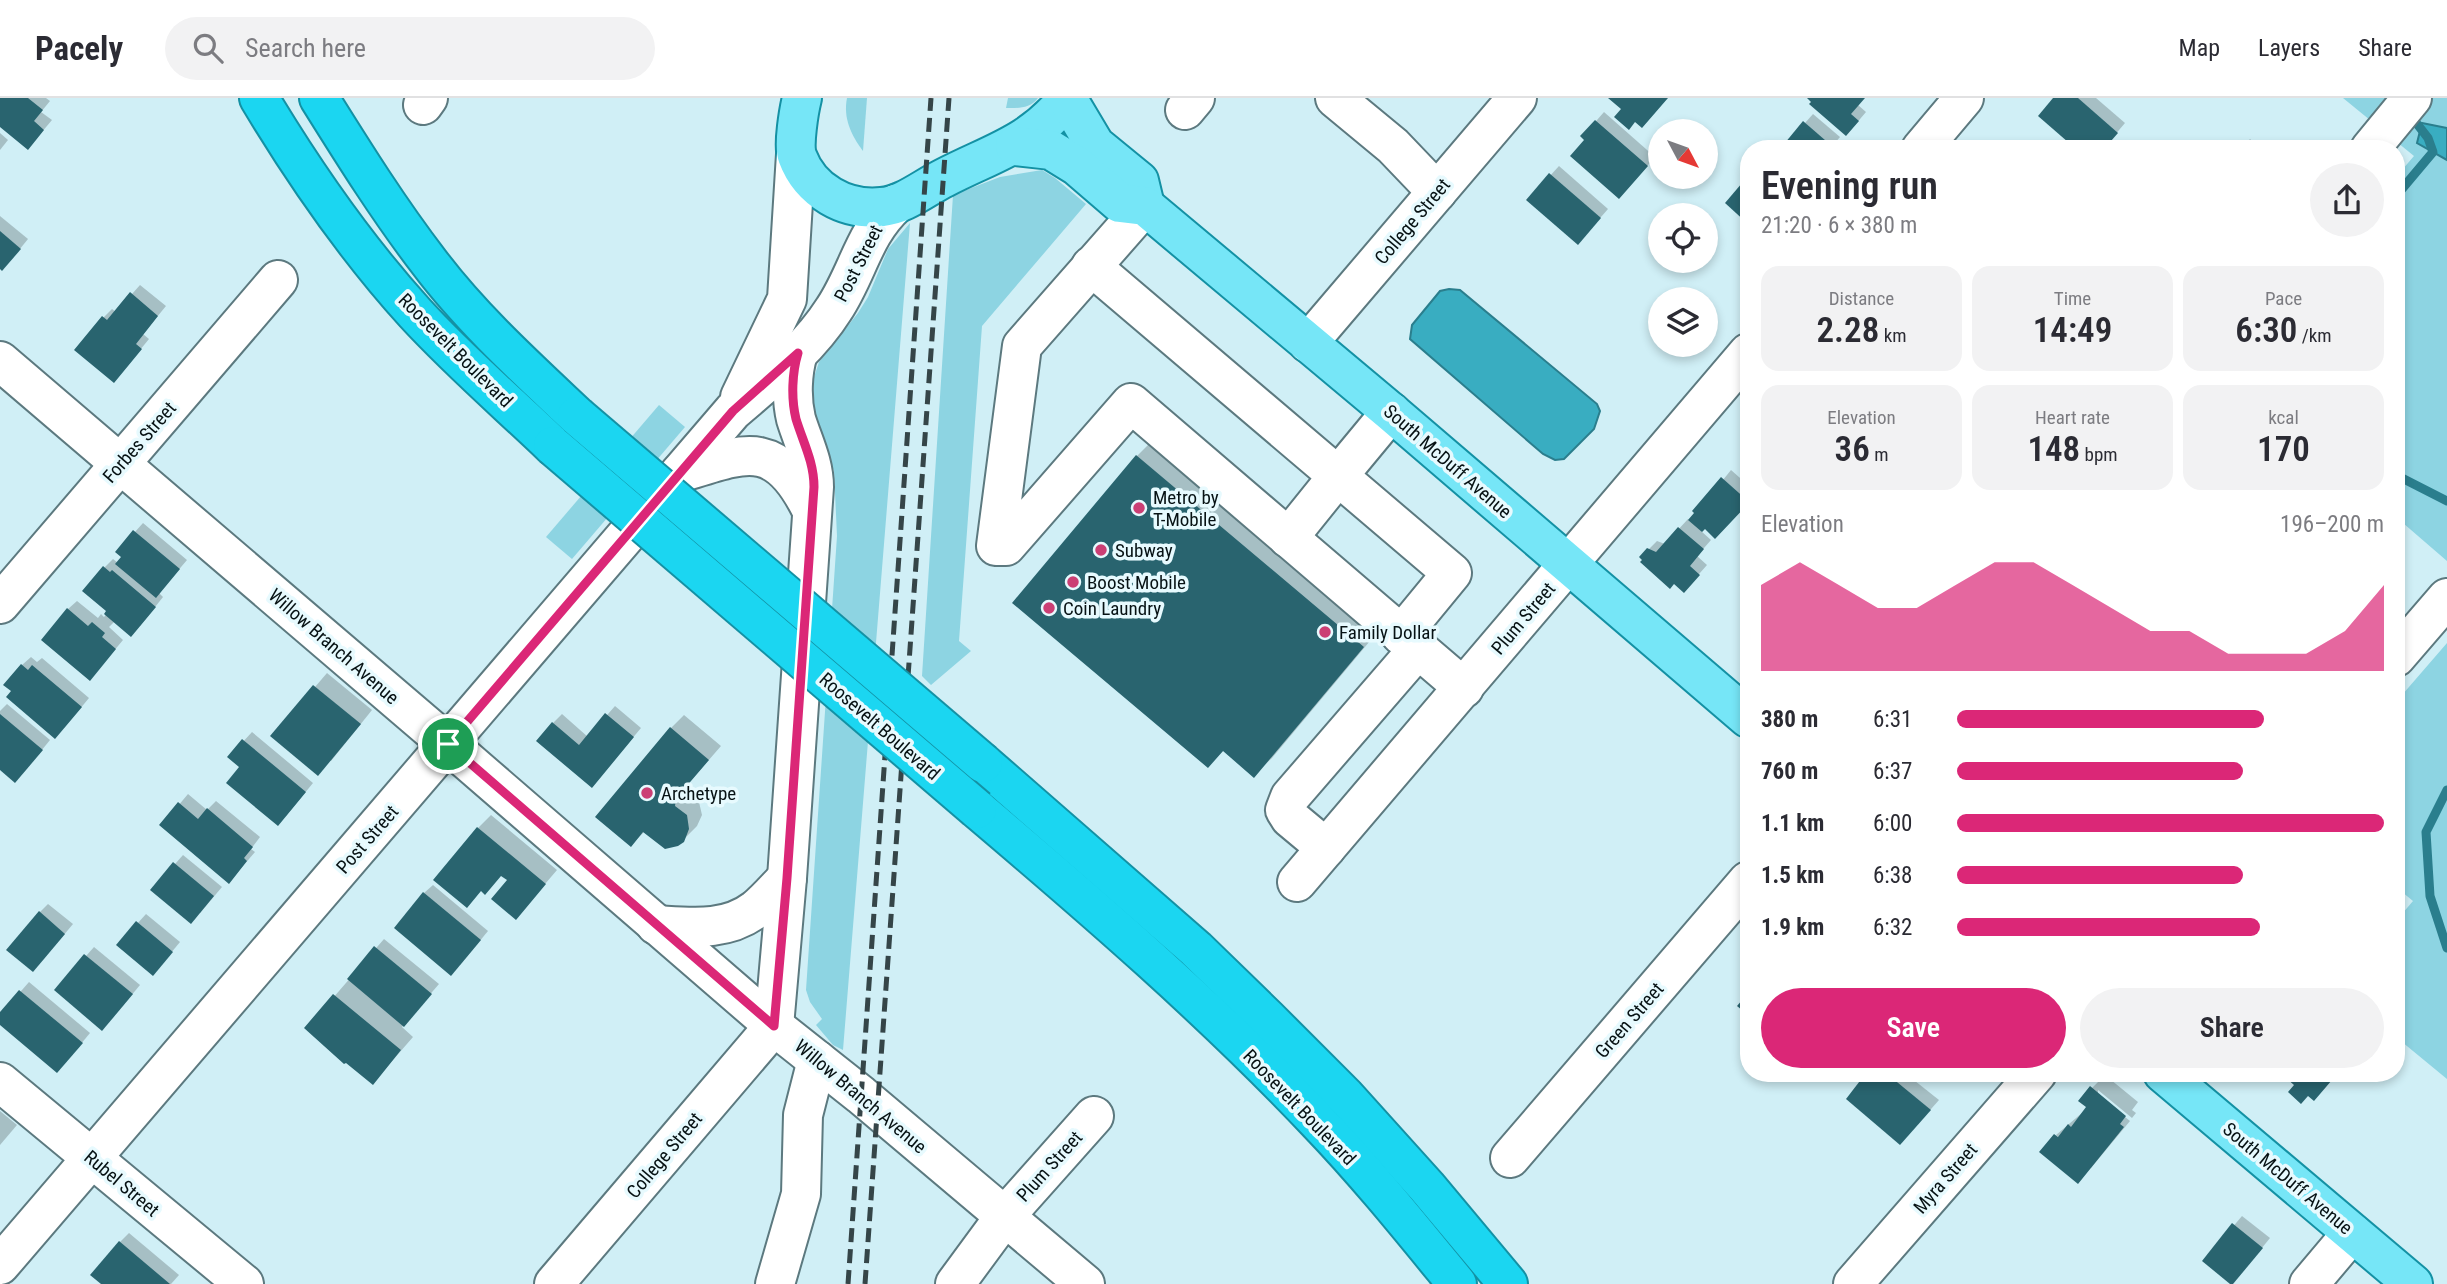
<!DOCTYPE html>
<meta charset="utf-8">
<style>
:root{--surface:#fff;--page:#f2f2f3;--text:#2b2b33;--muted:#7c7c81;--line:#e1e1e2;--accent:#db2777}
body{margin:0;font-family:"Roboto Condensed",sans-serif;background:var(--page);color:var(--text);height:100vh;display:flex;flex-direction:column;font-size:26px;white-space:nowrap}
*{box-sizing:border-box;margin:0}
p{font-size:23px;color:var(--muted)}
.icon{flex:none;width:38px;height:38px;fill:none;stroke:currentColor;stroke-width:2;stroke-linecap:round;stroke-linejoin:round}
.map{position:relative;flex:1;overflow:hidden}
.sheet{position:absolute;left:1740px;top:42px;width:665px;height:942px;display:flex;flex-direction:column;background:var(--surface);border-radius:28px;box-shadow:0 4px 10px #0003}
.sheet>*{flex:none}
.needle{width:46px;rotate:131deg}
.controls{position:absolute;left:1648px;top:21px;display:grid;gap:14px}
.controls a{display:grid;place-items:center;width:70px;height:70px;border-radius:50%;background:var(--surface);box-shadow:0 4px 10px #0003;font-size:35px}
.pin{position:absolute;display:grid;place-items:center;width:60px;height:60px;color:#fff;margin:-30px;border:4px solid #fff;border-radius:50%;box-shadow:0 2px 7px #0007}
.round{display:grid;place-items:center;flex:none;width:74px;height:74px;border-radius:37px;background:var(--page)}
.headline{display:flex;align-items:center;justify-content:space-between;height:119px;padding:0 21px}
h1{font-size:38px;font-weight:600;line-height:52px}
.metrics{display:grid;grid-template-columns:repeat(3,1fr);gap:10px;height:119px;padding:7px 21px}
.metrics div{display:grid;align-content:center;border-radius:18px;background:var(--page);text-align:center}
.metrics b{font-size:35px;font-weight:600}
.metrics small{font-size:19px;font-weight:400}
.metrics p{font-size:19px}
.chart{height:196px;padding:14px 21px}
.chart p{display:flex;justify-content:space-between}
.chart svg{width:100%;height:126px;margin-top:7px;fill:var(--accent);opacity:.7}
.primary-button{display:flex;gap:14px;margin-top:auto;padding:14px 21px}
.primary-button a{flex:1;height:80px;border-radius:42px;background:var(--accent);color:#fff;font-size:28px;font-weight:600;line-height:80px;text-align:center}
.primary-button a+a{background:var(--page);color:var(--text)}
ul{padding:0 21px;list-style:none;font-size:23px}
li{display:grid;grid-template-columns:112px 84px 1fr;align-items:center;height:52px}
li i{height:18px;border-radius:9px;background:var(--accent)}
header{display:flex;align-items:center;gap:42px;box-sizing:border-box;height:98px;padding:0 35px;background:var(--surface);border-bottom:2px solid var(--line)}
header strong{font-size:33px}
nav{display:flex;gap:38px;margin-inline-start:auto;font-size:24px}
.search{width:490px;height:63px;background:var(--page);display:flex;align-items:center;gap:18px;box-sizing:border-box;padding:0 24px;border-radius:38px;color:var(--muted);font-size:26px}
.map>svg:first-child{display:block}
.green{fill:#8dd4e2}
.water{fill:#39adc1;stroke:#2a7e8d;stroke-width:2}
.shadow{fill:#0003}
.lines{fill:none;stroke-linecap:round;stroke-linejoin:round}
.stream{stroke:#2a7e8d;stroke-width:9}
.building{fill:#29646f}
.minor-casing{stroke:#5c797f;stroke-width:42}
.major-casing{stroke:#1491a4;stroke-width:42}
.highway-casing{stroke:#1491a4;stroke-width:42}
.minor{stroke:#fff;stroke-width:38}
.major{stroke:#76e6f7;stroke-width:38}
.highway{stroke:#1bd6f1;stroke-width:38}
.rail{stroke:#354548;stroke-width:5;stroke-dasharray:14 7;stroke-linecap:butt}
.highway-bridge-casing{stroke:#1491a4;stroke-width:42;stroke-linecap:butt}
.highway-bridge{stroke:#1bd6f1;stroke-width:38}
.route-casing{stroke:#fff;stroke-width:14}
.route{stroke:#db2777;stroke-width:9}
.poi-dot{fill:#cb3f74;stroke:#e7fafe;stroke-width:2.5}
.labels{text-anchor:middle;stroke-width:7;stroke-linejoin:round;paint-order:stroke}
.street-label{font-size:19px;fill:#071214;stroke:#e7fafe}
.poi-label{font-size:19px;fill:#071214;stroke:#e7fafe;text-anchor:start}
</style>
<header>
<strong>Pacely</strong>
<div class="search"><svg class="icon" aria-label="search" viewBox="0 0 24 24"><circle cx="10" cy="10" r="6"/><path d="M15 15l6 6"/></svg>Search here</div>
<nav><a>Map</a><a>Layers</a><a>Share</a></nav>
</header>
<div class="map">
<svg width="2447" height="1186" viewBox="0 0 2447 1186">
<rect width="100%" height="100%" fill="#d0eff6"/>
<g class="green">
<path d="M847,0H867L863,53C851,37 843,20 847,0Z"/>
<path d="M1008,0H1038C1030,11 1018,10 1006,10Z"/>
<polygon points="2343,0 2447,0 2447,463 2396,419 2396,79 2414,58"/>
<polygon points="1042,72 1055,80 1086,106 982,228 959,543 971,553 931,587 922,578 953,97 1000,79"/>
<polygon points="910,125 843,952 833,947 816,927 822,921 810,904 806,892 837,438 834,373 813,320 812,285 819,264 858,215 868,199 888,151"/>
<polygon points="659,307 685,329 572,461 546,439"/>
<polygon points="2447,545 2447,981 2396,939 2396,823 2413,803 2396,789 2396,604"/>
</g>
<g class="water">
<polygon points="2422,25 2447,30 2447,62 2417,45"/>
<polygon points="1449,191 1460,192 1597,306 1600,313 1594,331 1564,361 1555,362 1543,356 1410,241 1412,227 1440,193"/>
</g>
<g class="shadow">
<polygon points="0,0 46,0 50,3 41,14 52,22 36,41 0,27"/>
<polygon points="1809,0 1864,0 1858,7 1866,14 1855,27"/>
<polygon points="2055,0 2096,0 2125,25 2103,51"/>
<polygon points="1604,14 1655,59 1628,90 1583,38"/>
<polygon points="1813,16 1840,39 1830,51 1805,25"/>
<polygon points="0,35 8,42 0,52"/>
<polygon points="2250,41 2261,51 2241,51"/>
<polygon points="1559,68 1608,111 1586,136 1528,102"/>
<polygon points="0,118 28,141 11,162 0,169"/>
<polygon points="140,187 166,208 143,236 149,241 122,274 77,252 104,219 112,211 116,214"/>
<polygon points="1154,341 1380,531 1272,660 1254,677 1224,652 1208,668 1137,358"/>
<polygon points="1731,372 1748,387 1748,404 1715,438 1705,429 1701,433 1711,442 1697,458 1707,467 1692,484 1648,452 1657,443 1665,446 1688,421 1690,423"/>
<polygon points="143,425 187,462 159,495 163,499 140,528 115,523 109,529 123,542 98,572 68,511 77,503 98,520 101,516 104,519 109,513 105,469 113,461 118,465 123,459 117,454"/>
<polygon points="31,559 37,564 42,560 89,600 64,630 13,593 22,567"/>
<polygon points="327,575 372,612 331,663 273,638"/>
<polygon points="7,606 50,642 24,674 0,670 0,613"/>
<polygon points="615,608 641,630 600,679 553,625 562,616 588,639"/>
<polygon points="684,617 721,648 688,686 688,694 699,704 702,717 697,728 683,742 645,733 631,747 671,630"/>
<polygon points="252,634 313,685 286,718 241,669 229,659"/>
<polygon points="188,696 207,712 216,703 260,739 251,751 255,754 237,775 162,727"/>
<polygon points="491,717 557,772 516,820 509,782 502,776 478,730"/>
<polygon points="183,757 222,789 200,815 152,792"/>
<polygon points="433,787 488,833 460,867 424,795"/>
<polygon points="48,806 73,826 42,863 40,814"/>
<polygon points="146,816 180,844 161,867 118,847"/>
<polygon points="384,841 439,886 402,929 413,939 373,985 307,930"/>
<polygon points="94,849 140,887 111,922 56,892"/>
<polygon points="29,884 90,935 66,964 0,924 0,917"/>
<polygon points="1868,975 1905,975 1939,1002 1909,1036 1848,1000"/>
<polygon points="2105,977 2138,1004 2132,1012 2136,1015 2132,1020 2098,992 2098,997 2130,1023 2091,1070 2056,1037 2089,1009 2092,990"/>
<polygon points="0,1013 17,1027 0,1047"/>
<polygon points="2242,1118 2270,1140 2240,1177 2204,1163"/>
<polygon points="129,1135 179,1177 171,1186 104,1186 120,1144"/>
</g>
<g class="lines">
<g class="stream">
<polyline points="2396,98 2433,54 2428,40 2414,22"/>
<polyline points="2396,377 2447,403"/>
<polyline points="2447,692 2426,734 2430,798 2447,850"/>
</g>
</g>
<g class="building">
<polygon points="0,0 28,0 43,12 34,23 44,32 28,52 0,29"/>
<polygon points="1608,0 1668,0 1642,30 1635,24 1629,32 1614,19 1621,11"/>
<polygon points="1807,0 1865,0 1851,16 1859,23 1846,38 1809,6 1811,4"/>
<polygon points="2053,0 2078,0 2118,35 2104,51 2076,51 2038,18"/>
<polygon points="1595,22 1648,68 1619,101 1570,58 1584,42 1580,38"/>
<polygon points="1803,23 1833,49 1831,51 1780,51"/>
<polygon points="1549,75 1601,120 1578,147 1526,102"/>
<polygon points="1748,78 1748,126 1725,105"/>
<polygon points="0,133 21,151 2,173 0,171"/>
<polygon points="130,194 158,218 136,246 142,251 114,285 74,252 102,218 107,222"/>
<polygon points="1136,357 1364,549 1254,680 1223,653 1208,670 1012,505"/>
<polygon points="1721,379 1748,403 1748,406 1715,441 1705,431 1702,434 1688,422 1694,415 1692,413"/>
<polygon points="1678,429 1704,451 1690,468 1700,477 1684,495 1674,486 1670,491 1640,464 1642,462 1639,459 1647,450 1656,454"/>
<polygon points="133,432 180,471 156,500 115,466 121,459 115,454"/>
<polygon points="103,468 110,474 112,472 156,509 131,539 104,516 106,513 82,493"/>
<polygon points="67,510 88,528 92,524 105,535 102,539 116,551 90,583 41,542"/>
<polygon points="21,566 28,572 32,567 82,609 55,641 6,599 11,593 3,587"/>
<polygon points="313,587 361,626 318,678 270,638"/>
<polygon points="605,615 634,639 592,690 536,643 552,624 579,647"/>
<polygon points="0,616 43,652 15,685 0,672"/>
<polygon points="670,629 709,662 685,690 683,688 676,701 675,708 687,717 689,731 684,744 678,748 665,751 643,734 631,749 595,719"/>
<polygon points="242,641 306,694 278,728 226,685 239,669 227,659"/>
<polygon points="178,704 198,721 207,710 253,749 244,760 247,763 229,786 159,727"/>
<polygon points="477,729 546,786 516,822 491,801 507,782 501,778 485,797 481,793 467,810 433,782"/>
<polygon points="173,764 214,798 191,826 150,792"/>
<polygon points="423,794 481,842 451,878 394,830"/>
<polygon points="39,813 65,836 33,874 6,852"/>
<polygon points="136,823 173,854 153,878 116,847"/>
<polygon points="374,848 432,896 404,929 347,881"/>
<polygon points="84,856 133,896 102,933 54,892"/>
<polygon points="19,892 83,945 57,975 0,927 0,914"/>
<polygon points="1748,895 1748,917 1737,908"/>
<polygon points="333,896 401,952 373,987 346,965 344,966 304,930"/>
<polygon points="1866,975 1886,975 1931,1012 1900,1047 1846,1001"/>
<polygon points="2289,975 2338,975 2314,1003 2308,998 2301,1006 2288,994 2294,987 2285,979"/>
<polygon points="2090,988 2126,1018 2120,1026 2124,1029 2078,1086 2039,1054 2054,1036 2058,1039 2068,1026 2071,1029 2086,1009 2078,1003"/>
<polygon points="2232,1125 2263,1150 2233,1186 2230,1186 2202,1163"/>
<polygon points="119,1143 170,1186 101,1186 90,1177"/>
</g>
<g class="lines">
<g class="minor-casing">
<g id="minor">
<polyline points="1335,0 1393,48 1437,94"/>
<polyline points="423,7 428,0"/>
<polyline points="1185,12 1195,0"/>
<polyline points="1921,51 1964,0"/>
<polyline points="2370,51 2412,0"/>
<polyline points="1145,108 1022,248 996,448 1006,448 1131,305 1464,590"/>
<polyline points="1091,168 1338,378 1288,440"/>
<polyline points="1308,245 1517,0"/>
<polyline points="0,263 448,646 774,928 861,997 1085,1186"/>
<polyline points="740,299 787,201 796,56"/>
<polyline points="1391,314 1338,378 1452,475 1401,537"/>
<path d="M680,375C745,355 775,339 811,411"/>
<polyline points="0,506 278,182"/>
<polyline points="2396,559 2447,500"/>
<polyline points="1326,750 1290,720 1285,712 1290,699 1418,551"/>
<polyline points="1297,784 1748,255"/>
<path d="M656,827C691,829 726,834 756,811C767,802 777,790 787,780"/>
<path d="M774,928L787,780L814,389C814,364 803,344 796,321C791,300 792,275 798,255"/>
<polyline points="0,984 244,1186"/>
<polyline points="1510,1060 1748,783"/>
<path d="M0,1167L733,313C769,282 808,252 834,211C858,175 863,136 896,106"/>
<polyline points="554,1186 774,928"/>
<polyline points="775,1186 801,1096 803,1017 817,962"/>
<polyline points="955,1186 1005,1118 1094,1018"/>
<polyline points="1853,1186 2037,975"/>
<polyline points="2309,1186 2352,1135"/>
</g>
</g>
<g class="major-casing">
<g id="major">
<path d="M802,0C799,12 793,48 797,58C810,93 845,113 882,109C904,107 924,90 944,80C994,54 1030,47 1068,0"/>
<polyline points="1067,0 1095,47 1139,83 1145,108"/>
<polyline points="1015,48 1051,52 1077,68 1120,105 1145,108 1391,314 1748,620"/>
<polyline points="2163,975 2413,1186"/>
</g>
</g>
<g class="highway-casing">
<g id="highway">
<path d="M259,0C304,75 356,150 415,215C458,262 507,304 553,348"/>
<path d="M319,0C354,56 389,112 429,164C471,220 526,270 577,318"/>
<polyline points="983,665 1196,851 1267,920 1345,998 1427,1089 1508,1186"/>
<path d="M977,711C1095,811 1212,912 1318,1024C1367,1075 1412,1131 1457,1186"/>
</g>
</g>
<use href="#minor" class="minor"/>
<use href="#major" class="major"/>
<use href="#highway" class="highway"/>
<g class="rail">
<polyline points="848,1186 931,0"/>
<polyline points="865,1186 949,0"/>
</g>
<g class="highway-bridge-casing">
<g id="highway-bridge">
<polyline points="577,318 983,665"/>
<polyline points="553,348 977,711"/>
</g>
</g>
<use href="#highway-bridge" class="highway-bridge"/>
</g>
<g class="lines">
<g class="route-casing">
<path id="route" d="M798,255C792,275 791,300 796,321C803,344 814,364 814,389L787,780L774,928L448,646L733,313Z"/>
</g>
<use href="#route" class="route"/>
</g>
<g class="poi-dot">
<circle cx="1139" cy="410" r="7"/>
<circle cx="1101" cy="452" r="7"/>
<circle cx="1073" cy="484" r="7"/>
<circle cx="1049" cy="510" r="7"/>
<circle cx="1325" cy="534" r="7"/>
<circle cx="647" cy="695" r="7"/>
</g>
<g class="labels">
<g class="street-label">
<text transform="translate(1412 123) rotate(-50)" y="7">College Street</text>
<text transform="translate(858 165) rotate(-63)" y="7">Post Street</text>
<text transform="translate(456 252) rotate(45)" y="7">Roosevelt Boulevard</text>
<text transform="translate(139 344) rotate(-49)" y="7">Forbes Street</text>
<text transform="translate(1448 363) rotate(41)" y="7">South McDuff Avenue</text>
<text transform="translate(1523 520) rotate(-50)" y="7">Plum Street</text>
<text transform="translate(334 548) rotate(41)" y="7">Willow Branch Avenue</text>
<text transform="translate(880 628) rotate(41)" y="7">Roosevelt Boulevard</text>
<text transform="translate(367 741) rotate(-49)" y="7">Post Street</text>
<text transform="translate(1629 922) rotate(-49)" y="7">Green Street</text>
<text transform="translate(861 998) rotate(40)" y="7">Willow Branch Avenue</text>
<text transform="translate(1300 1009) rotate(46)" y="7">Roosevelt Boulevard</text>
<text transform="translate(664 1057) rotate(-50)" y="7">College Street</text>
<text transform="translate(1049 1068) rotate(-48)" y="7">Plum Street</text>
<text transform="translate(1945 1080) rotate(-49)" y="7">Myra Street</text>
<text transform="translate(2288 1080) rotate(40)" y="7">South McDuff Avenue</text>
<text transform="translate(122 1085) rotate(40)" y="7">Rubel Street</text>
</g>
<g class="poi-label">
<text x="1153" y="406">Metro by<tspan x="1153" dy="22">T-Mobile</tspan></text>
<text x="1115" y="459">Subway</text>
<text x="1087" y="491">Boost Mobile</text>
<text x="1063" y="517">Coin Laundry</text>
<text x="1339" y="541">Family Dollar</text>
<text x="661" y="702">Archetype</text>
</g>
</g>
</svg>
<div class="controls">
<a><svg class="needle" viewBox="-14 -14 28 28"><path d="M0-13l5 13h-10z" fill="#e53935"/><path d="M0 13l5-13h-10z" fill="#7c7c81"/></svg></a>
<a><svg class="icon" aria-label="locate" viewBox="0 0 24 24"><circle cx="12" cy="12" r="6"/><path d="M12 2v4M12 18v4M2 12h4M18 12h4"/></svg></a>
<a><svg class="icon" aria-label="layers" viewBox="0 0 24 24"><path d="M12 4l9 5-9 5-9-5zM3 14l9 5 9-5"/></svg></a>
</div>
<div class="pin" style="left:448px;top:646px;background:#1e9e55"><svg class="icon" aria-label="arrive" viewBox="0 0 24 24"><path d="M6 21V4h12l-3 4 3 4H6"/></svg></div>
<section class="sheet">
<div class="headline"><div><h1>Evening run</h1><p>21:20 · 6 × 380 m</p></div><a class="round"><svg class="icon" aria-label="share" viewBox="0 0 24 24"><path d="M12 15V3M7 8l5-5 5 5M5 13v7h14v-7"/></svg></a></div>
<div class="metrics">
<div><p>Distance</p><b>2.28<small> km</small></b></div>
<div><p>Time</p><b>14:49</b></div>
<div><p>Pace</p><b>6:30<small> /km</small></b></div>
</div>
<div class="metrics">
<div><p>Elevation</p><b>36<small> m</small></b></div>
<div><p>Heart rate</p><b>148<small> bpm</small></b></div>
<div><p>kcal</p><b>170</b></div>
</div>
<div class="chart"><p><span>Elevation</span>196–200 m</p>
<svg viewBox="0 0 160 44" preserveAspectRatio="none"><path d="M0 44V14L10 6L20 14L30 22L40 22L50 14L60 6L70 6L80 14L90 22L100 30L110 30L120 38L130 38L140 38L150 30L160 14V44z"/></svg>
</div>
<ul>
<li><b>380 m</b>6:31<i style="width:72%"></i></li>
<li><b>760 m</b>6:37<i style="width:67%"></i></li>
<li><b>1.1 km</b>6:00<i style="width:100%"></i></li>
<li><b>1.5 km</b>6:38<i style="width:67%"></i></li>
<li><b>1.9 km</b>6:32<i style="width:71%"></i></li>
</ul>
<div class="primary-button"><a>Save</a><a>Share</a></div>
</section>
</div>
